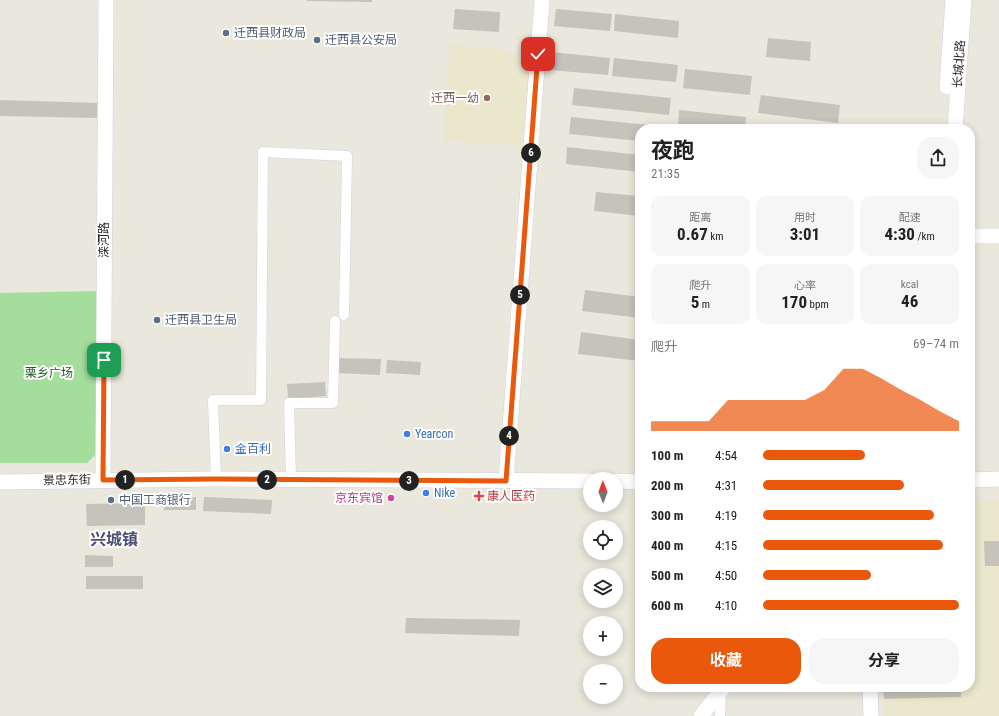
<!DOCTYPE html>
<html lang="zh">
<meta charset="utf-8">
<style>
:root{--surface:#fff;--page:#f6f6f6;--text:#222;--muted:#767676;--accent:#ea580c}
body{margin:0;font-family:"Roboto Condensed","Noto Sans SC",sans-serif;background:var(--page);color:var(--text);height:100vh;display:flex;flex-direction:column;font-size:15px;white-space:nowrap}
*{box-sizing:border-box;margin:0}
p{font-size:13px;color:var(--muted)}
.icon{flex:none;width:22px;height:22px;fill:none;stroke:currentColor;stroke-width:2;stroke-linecap:round;stroke-linejoin:round}
.map{position:relative;flex:1;overflow:hidden}
.panel{position:absolute;left:635px;top:124px;width:340px;height:568px;display:flex;flex-direction:column;background:var(--surface);border-radius:16px;box-shadow:0 2px 10px #0003}
.panel>*{flex:none}
.needle{width:26px;rotate:359deg}
.controls{position:absolute;left:583px;top:472px;display:grid;gap:8px}
.controls a{display:grid;place-items:center;width:40px;height:40px;border-radius:50%;background:var(--surface);box-shadow:0 2px 10px #0003;font-size:20px}
.pin{position:absolute;display:grid;place-items:center;width:34px;height:34px;color:#fff;margin:-17px;border-radius:8px;box-shadow:0 2px 6px #0006}
.km{position:absolute;width:20px;height:20px;margin:-10px;border-radius:50%;background:#222;color:#fff;font-size:11px;line-height:20px;text-align:center}
.round{display:grid;place-items:center;flex:none;width:42px;height:42px;border-radius:16px;background:var(--page)}
.summary{display:flex;align-items:center;justify-content:space-between;height:68px;padding:0 16px}
h1{font-size:22px;font-weight:700;line-height:30px}
.metrics{display:grid;grid-template-columns:repeat(3,1fr);gap:6px;height:68px;padding:4px 16px}
.metrics div{display:grid;align-content:center;border-radius:10px;background:var(--page);text-align:center}
.metrics b{font-size:17px;font-weight:700}
.metrics small{font-size:11px;font-weight:400}
.metrics p{font-size:11px}
.chart{height:112px;padding:8px 16px}
.chart p{display:flex;justify-content:space-between}
.chart svg{width:100%;height:72px;margin-top:4px;fill:var(--accent);opacity:.7}
.primary-button{display:flex;gap:8px;margin-top:auto;padding:8px 16px}
.primary-button a{flex:1;height:46px;border-radius:16px;background:var(--accent);color:#fff;font-size:16px;font-weight:700;line-height:46px;text-align:center}
.primary-button a+a{background:var(--page);color:var(--text)}
ul{padding:0 16px;list-style:none;font-size:13px}
li{display:grid;grid-template-columns:64px 48px 1fr;align-items:center;height:30px}
li i{height:10px;border-radius:5px;background:var(--accent)}
.map>svg:first-child{display:block}
.education{fill:#ebe7cc}
.green{fill:#a5dd9c}
.building{fill:#c6c3bb}
.lines{fill:none;stroke-linecap:round;stroke-linejoin:round}
.street-casing{stroke:#d1d1e1;stroke-width:11}
.secondary-casing{stroke:#d1d1e1;stroke-width:16}
.street{stroke:#fff;stroke-width:10}
.secondary{stroke:#fff;stroke-width:15}
.route-casing{stroke:#fff;stroke-width:8}
.route{stroke:#ea580c;stroke-width:5}
.service-dot{fill:#5c6f8a;stroke:#fff;stroke-width:1.5}
.education-dot{fill:#8d6e63;stroke:#fff;stroke-width:1.5}
.shop-dot{fill:#3f7fe0;stroke:#fff;stroke-width:1.5}
.health-dot{fill:#e0444e;stroke:#fff;stroke-width:1.5}
.hotel-dot{fill:#d1479c;stroke:#fff;stroke-width:1.5}
.labels{text-anchor:middle;stroke-width:4;stroke-linejoin:round;paint-order:stroke}
.service-label{font-size:12px;fill:#4e5e75;stroke:#fff;text-anchor:start}
.street-label{font-size:12px;fill:#292929;stroke:#fff}
.education-label{font-size:12px;fill:#785e54;stroke:#fff;text-anchor:end}
.park-label{font-size:12px;fill:#1f601f;stroke:#fff}
.shop-label{font-size:12px;fill:#366cbe;stroke:#fff;text-anchor:start}
.health-label{font-size:12px;fill:#be3a42;stroke:#fff;text-anchor:start}
.hotel-label{font-size:12px;fill:#b23c85;stroke:#fff;text-anchor:end}
.district-label{font-size:16px;font-weight:bold;fill:#4e4d76;stroke:#fff}
</style>
<div class="map">
<svg width="999" height="716" viewBox="0 0 999 716">
<rect width="100%" height="100%" fill="#eae7dc"/>
<g class="education">
<polygon points="450,45 502,50 503,54 531,55 523,145 443,141"/>
<polygon points="970,502 999,502 999,716 885,716 884,687 970,687"/>
</g>
<polygon class="green" points="99,291 97,453 87,463 0,463 0,293"/>
<g class="building">
<polygon points="307,0 372,0 372,2 307,1"/>
<polygon points="455,9 500,12 499,32 453,29"/>
<polygon points="556,9 612,14 610,31 554,26"/>
<polygon points="615,14 679,21 678,38 614,31"/>
<polygon points="768,38 811,42 810,61 766,57"/>
<polygon points="551,52 610,58 608,75 549,70"/>
<polygon points="614,58 678,65 676,82 612,76"/>
<polygon points="685,69 752,76 750,95 683,88"/>
<polygon points="574,88 671,98 669,115 572,105"/>
<polygon points="761,95 840,105 838,123 758,113"/>
<polygon points="0,100 98,103 97,118 0,116"/>
<polygon points="679,110 746,117 745,129 678,129"/>
<polygon points="571,117 668,127 668,129 640,129 640,141 569,134"/>
<polygon points="567,147 640,155 640,172 566,164"/>
<polygon points="596,192 640,196 640,216 594,211"/>
<polygon points="585,290 640,297 640,318 582,311"/>
<polygon points="581,332 640,340 640,361 578,354"/>
<polygon points="337,358 381,359 380,375 337,373"/>
<polygon points="387,360 421,362 420,375 386,373"/>
<polygon points="325,382 326,396 288,399 287,384"/>
<polygon points="163,497 196,497 196,510 164,510"/>
<polygon points="204,497 272,500 271,514 203,511"/>
<polygon points="145,503 145,525 87,526 86,504"/>
<polygon points="984,541 999,541 999,566 985,566"/>
<polygon points="85,555 113,556 113,567 85,567"/>
<rect x="86" y="576" width="57" height="13"/>
<polygon points="406,618 520,620 519,636 405,633"/>
<polygon points="883,687 961,687 961,697 884,699"/>
</g>
<g class="lines">
<g class="street-casing">
<g id="street">
<polyline points="216,479 213,400 261,400 263,152 347,156 344,315"/>
<polyline points="291,480 289,403 333,403 335,321"/>
<polyline points="720,716 721,691"/>
</g>
</g>
<g class="secondary-casing">
<g id="secondary">
<polyline points="947,87 953,0"/>
<polyline points="955,129 964,0"/>
<polyline points="970,236 999,236"/>
<polyline points="103,480 106,0"/>
<polyline points="970,480 999,479"/>
<polyline points="506,481 542,0"/>
<polyline points="616,481 640,482"/>
<polyline points="0,482 216,479 590,481"/>
<polyline points="870,687 871,716"/>
<polyline points="701,716 724,687"/>
</g>
</g>
<use href="#street" class="street"/>
<use href="#secondary" class="secondary"/>
</g>
<g class="lines">
<g class="route-casing">
<polyline id="route" points="104,360 103,480 216,479 506,481 538,54"/>
</g>
<use href="#route" class="route"/>
</g>
<g class="service-dot">
<circle cx="226" cy="33" r="4"/>
<circle cx="317" cy="40" r="4"/>
<circle cx="157" cy="320" r="4"/>
<circle cx="111" cy="500" r="4"/>
</g>
<circle class="education-dot" cx="487" cy="98" r="4"/>
<g class="shop-dot">
<circle cx="407" cy="434" r="4"/>
<circle cx="227" cy="449" r="4"/>
<circle cx="426" cy="493" r="4"/>
</g>
<path class="health-dot" d="M477 490h4v4h4v4h-4v4h-4v-4h-4v-4h4z"/>
<circle class="hotel-dot" cx="391" cy="498" r="4"/>
<g class="labels">
<g class="service-label">
<text x="234" y="37">迁西县财政局</text>
<text x="325" y="44">迁西县公安局</text>
<text x="165" y="324">迁西县卫生局</text>
<text x="119" y="504">中国工商银行</text>
</g>
<g class="street-label">
<text transform="translate(959 64) rotate(-86)" y="4">长城北路</text>
<text transform="translate(104 240) rotate(-90)" y="4">滦河路</text>
<text transform="translate(67 480) rotate(-1)" y="4">景忠东街</text>
</g>
<g class="education-label">
<text x="479" y="102">迁西一幼</text>
</g>
<g class="park-label">
<text x="49" y="377">栗乡广场</text>
</g>
<g class="shop-label">
<text x="415" y="438">Yearcon</text>
<text x="235" y="453">金百利</text>
<text x="434" y="497">Nike</text>
</g>
<g class="health-label">
<text x="487" y="500">康人医药</text>
</g>
<g class="hotel-label">
<text x="383" y="502">京东宾馆</text>
</g>
<g class="district-label">
<text x="114" y="545">兴城镇</text>
</g>
</g>
</svg>
<div class="controls">
<a><svg class="needle" viewBox="-14 -14 28 28"><path d="M0-13l5 13h-10z" fill="#e53935"/><path d="M0 13l5-13h-10z" fill="#767676"/></svg></a>
<a><svg class="icon" aria-label="locate" viewBox="0 0 24 24"><circle cx="12" cy="12" r="6"/><path d="M12 2v4M12 18v4M2 12h4M18 12h4"/></svg></a>
<a><svg class="icon" aria-label="layers" viewBox="0 0 24 24"><path d="M12 4l9 5-9 5-9-5zM3 14l9 5 9-5"/></svg></a>
<a>+</a>
<a>−</a>
</div>
<div class="pin" style="left:104px;top:360px;background:#1e9e55"><svg class="icon" aria-label="arrive" viewBox="0 0 24 24"><path d="M6 21V4h12l-3 4 3 4H6"/></svg></div>
<div class="pin" style="left:538px;top:54px;background:#d93025"><svg class="icon" aria-label="check" viewBox="0 0 24 24"><path d="M5 12l5 5 9-10"/></svg></div>
<b class="km" style="left:125px;top:480px">1</b>
<b class="km" style="left:267px;top:480px">2</b>
<b class="km" style="left:409px;top:481px">3</b>
<b class="km" style="left:509px;top:436px">4</b>
<b class="km" style="left:520px;top:295px">5</b>
<b class="km" style="left:531px;top:153px">6</b>
<section class="panel">
<div class="summary"><div><h1>夜跑</h1><p>21:35</p></div><a class="round"><svg class="icon" aria-label="share" viewBox="0 0 24 24"><path d="M12 15V3M7 8l5-5 5 5M5 13v7h14v-7"/></svg></a></div>
<div class="metrics">
<div><p>距离</p><b>0.67<small> km</small></b></div>
<div><p>用时</p><b>3:01</b></div>
<div><p>配速</p><b>4:30<small> /km</small></b></div>
</div>
<div class="metrics">
<div><p>爬升</p><b>5<small> m</small></b></div>
<div><p>心率</p><b>170<small> bpm</small></b></div>
<div><p>kcal</p><b>46</b></div>
</div>
<div class="chart"><p><span>爬升</span>69–74 m</p>
<svg viewBox="0 0 160 44" preserveAspectRatio="none"><path d="M0 44V38L10 38L20 38L30 38L40 25L50 25L60 25L70 25L80 25L90 19L100 6L110 6L120 12L130 19L140 25L150 32L160 38V44z"/></svg>
</div>
<ul>
<li><b>100 m</b>4:54<i style="width:52%"></i></li>
<li><b>200 m</b>4:31<i style="width:72%"></i></li>
<li><b>300 m</b>4:19<i style="width:87%"></i></li>
<li><b>400 m</b>4:15<i style="width:92%"></i></li>
<li><b>500 m</b>4:50<i style="width:55%"></i></li>
<li><b>600 m</b>4:10<i style="width:100%"></i></li>
</ul>
<div class="primary-button"><a>收藏</a><a>分享</a></div>
</section>
</div>
